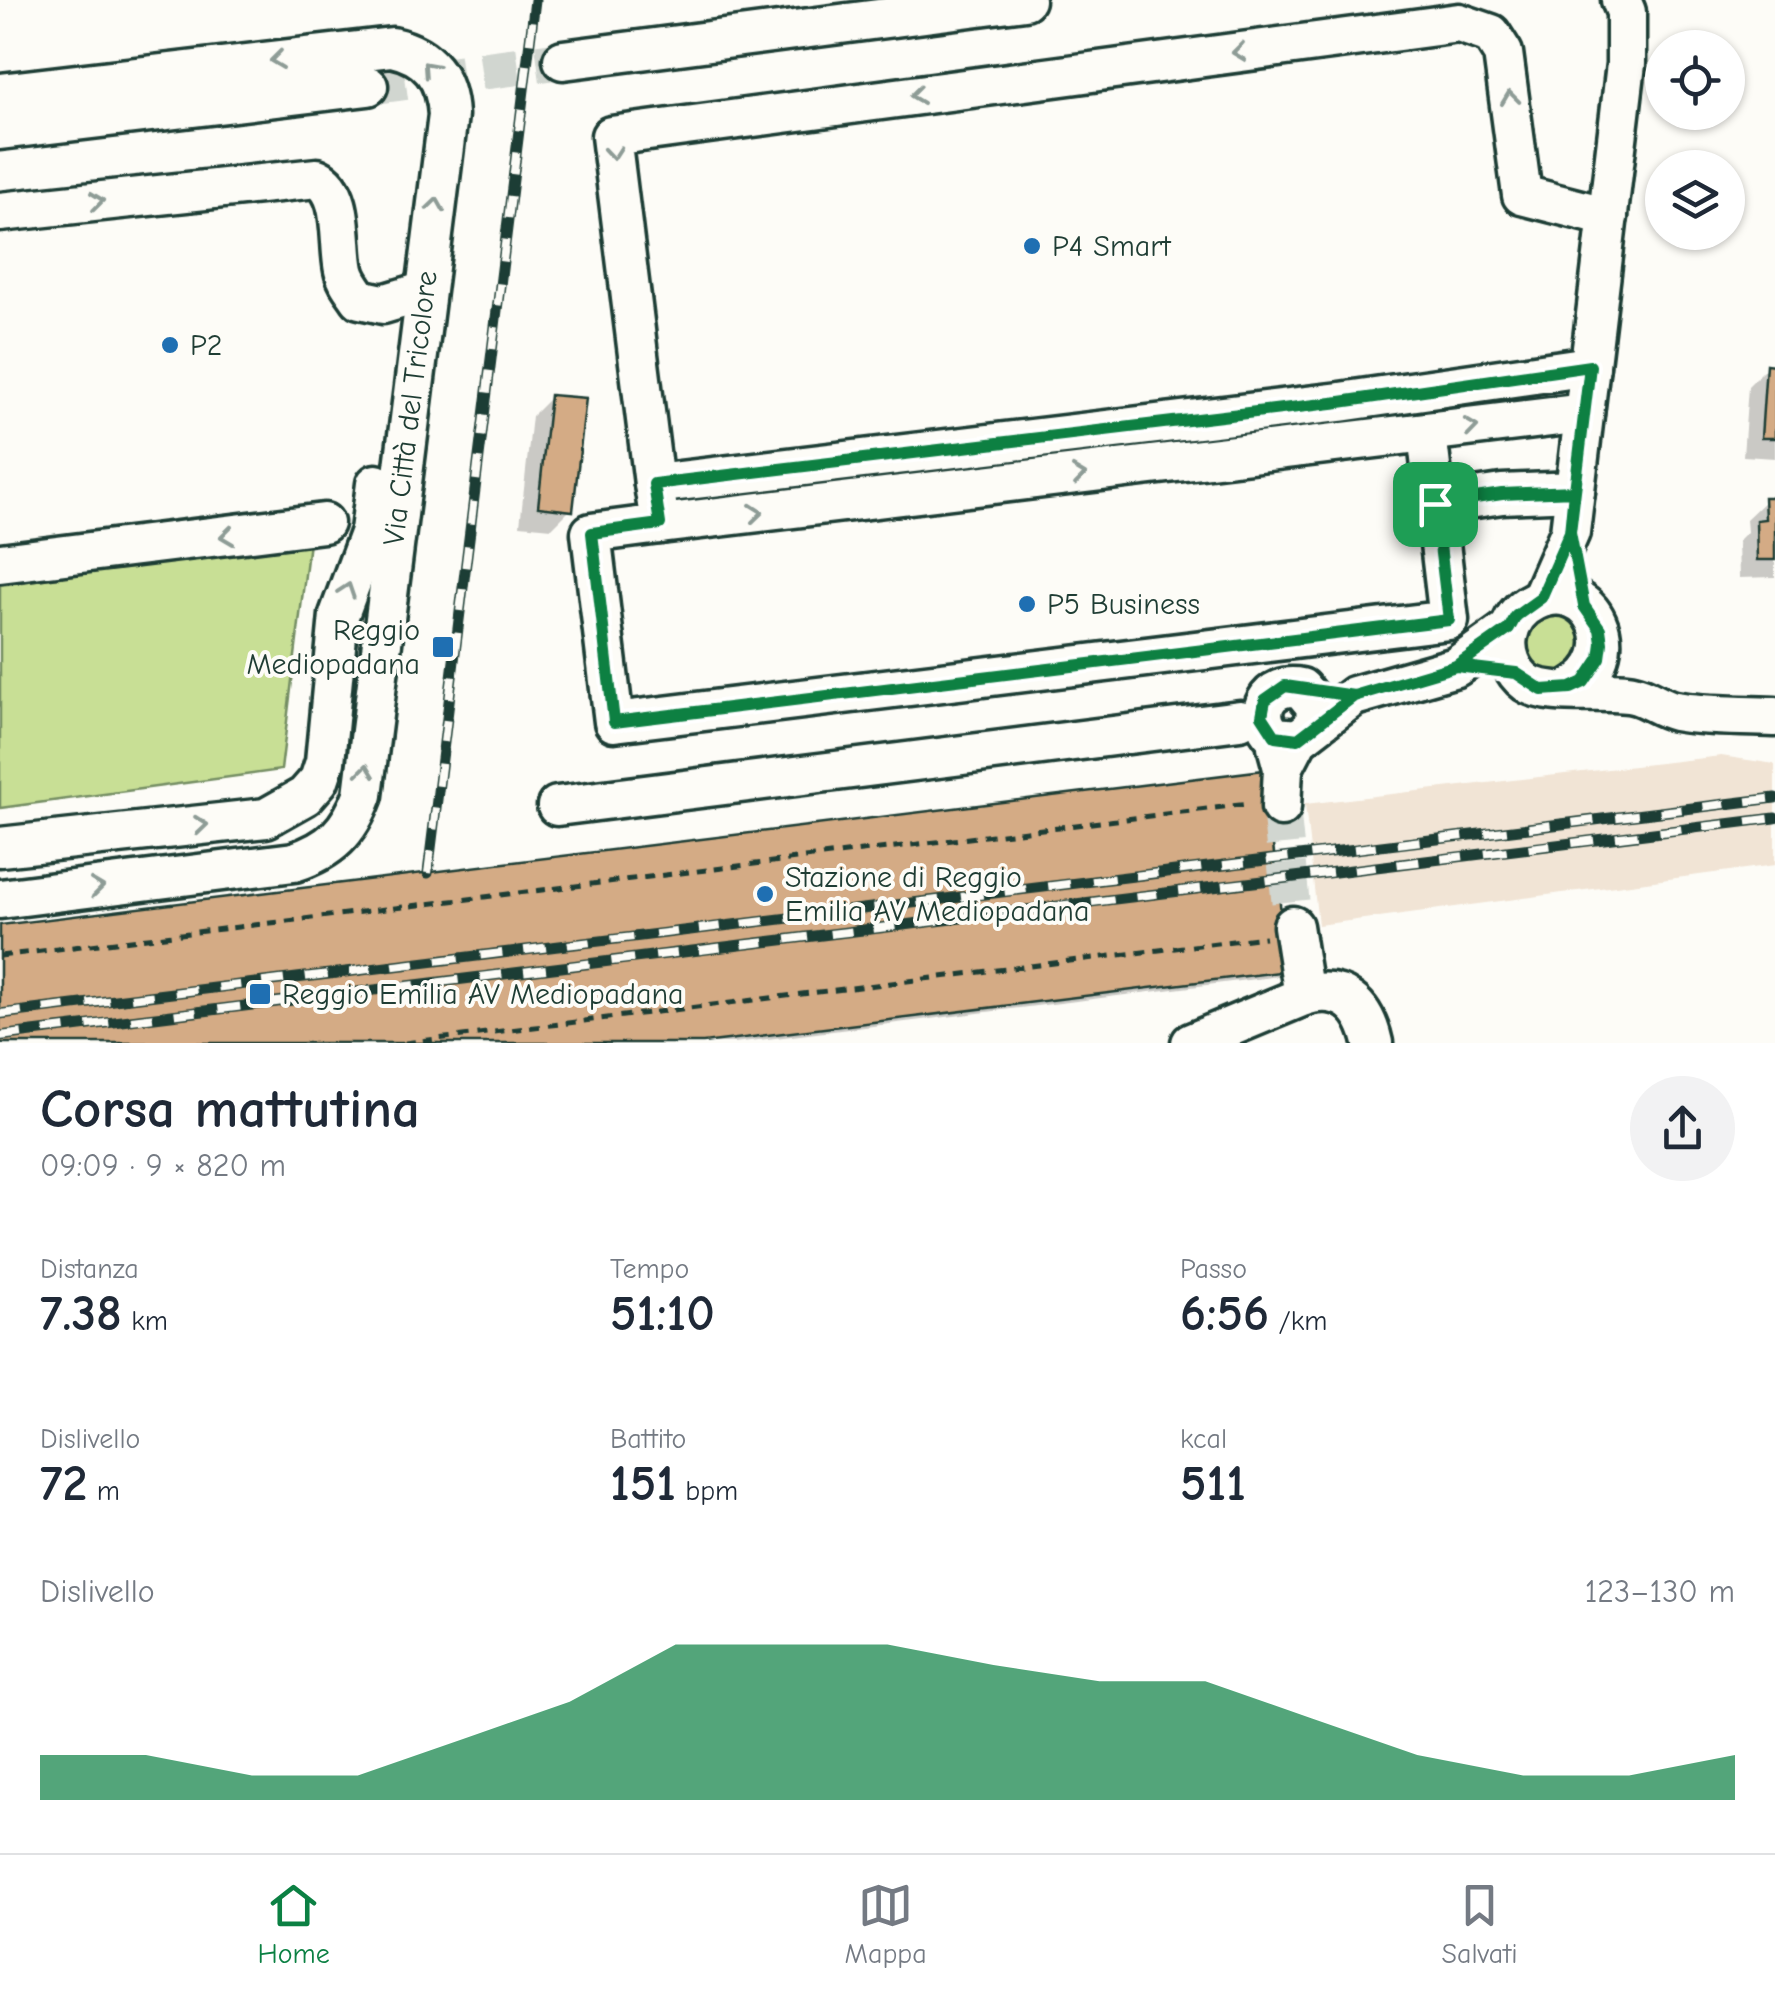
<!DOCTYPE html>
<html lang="it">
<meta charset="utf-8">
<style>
:root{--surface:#fff;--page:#f2f2f3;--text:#1f2937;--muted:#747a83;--line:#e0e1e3;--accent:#0b8043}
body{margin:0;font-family:"Comic Neue",sans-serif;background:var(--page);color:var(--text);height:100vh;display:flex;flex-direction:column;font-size:38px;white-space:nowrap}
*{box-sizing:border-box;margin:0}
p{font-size:32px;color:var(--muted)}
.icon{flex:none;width:55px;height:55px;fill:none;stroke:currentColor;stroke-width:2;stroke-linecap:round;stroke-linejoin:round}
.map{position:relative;height:1043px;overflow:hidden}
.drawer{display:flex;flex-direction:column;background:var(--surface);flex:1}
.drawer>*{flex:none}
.tools{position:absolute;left:1645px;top:30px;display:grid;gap:20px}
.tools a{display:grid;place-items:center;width:100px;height:100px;border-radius:50%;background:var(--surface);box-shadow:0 2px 8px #0004;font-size:50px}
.pin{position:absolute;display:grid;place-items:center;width:85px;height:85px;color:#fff;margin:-42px;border-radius:20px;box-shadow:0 5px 15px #0006}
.round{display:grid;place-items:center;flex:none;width:105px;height:105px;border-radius:52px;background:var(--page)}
.headline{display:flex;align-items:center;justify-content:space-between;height:170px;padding:0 40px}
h1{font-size:55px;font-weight:700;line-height:75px}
.figures{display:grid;grid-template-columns:repeat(3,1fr);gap:15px;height:170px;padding:10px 40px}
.figures div{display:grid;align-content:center}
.figures b{font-size:50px;font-weight:700}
.figures small{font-size:28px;font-weight:400}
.figures p{font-size:28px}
.chart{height:280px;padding:20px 40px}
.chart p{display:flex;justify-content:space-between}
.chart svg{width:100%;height:180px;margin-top:10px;fill:var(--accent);opacity:.7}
.dock{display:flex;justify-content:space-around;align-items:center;height:140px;border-top:2px solid var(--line);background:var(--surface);font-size:28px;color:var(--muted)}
.dock a{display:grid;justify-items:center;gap:5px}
.dock .active{color:var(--accent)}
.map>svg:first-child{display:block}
.built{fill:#f1e4d5}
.green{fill:#c8df95;stroke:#748e64;stroke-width:2.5}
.shadow{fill:#0003}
.building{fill:#d4ab85;stroke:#1f3d34;stroke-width:2.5}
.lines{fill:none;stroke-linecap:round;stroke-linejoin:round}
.minor-tunnel{stroke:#d1d6d0;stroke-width:38;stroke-dasharray:38 19;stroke-linecap:butt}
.minor-casing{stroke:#1f3d34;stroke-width:45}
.path{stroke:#1f3d34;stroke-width:5;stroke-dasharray:10 8;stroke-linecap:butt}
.minor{stroke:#fdfcf7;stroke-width:38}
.rail-casing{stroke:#1f3d34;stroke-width:11}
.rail{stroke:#fdfcf7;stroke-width:8;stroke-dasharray:22;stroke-linecap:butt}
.oneway{stroke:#8e9c96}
.route-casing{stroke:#fff;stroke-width:20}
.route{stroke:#0b8043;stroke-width:12}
.poi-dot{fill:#1f6fb2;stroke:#fdfcf7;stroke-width:4}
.labels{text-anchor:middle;stroke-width:8;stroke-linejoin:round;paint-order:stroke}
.poi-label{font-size:30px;fill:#1f3d34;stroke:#fdfcf7;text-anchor:start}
.street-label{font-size:30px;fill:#1f3d34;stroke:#fdfcf7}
</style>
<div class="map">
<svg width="1775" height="1043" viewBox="0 0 1775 1043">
<rect width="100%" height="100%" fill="#fdfcf7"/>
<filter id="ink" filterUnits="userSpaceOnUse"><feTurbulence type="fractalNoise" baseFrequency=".01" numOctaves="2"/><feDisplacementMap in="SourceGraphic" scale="20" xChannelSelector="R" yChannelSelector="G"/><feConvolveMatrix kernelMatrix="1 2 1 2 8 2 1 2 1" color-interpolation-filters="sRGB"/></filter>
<g filter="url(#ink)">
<polygon class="built" points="1721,756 1775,764 1775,865 1318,925 1305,804"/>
<g class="green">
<polygon points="309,542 281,770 0,808 0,585"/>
<circle cx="1555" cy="643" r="29"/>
</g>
<g class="shadow">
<polygon points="1767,367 1775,367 1775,458 1743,456 1748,386"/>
<polygon points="551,397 571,509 552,528 520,525 532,416"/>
<polygon points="1775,499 1775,577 1739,578 1738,541 1747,532 1746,519 1766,500"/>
<polygon points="0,928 1285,970 1280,976 734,1043 0,1043"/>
</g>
<g class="building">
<polygon points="1766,364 1775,365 1775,438 1761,438"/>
<polygon points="550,395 586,398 573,511 538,507"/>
<polygon points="1764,497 1775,497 1775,560 1757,560 1756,520 1765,519"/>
<polygon points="1264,770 1288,971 703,1043 0,1043 0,925"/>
</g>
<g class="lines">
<g class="minor-tunnel">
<polyline points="368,86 563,60"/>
<polyline points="1281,807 1293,926"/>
</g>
<g class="minor-casing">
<g id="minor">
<polyline points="563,60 1025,0"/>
<path d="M0,93L392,47C429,55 446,78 448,115L363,795C349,832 331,850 294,862L0,899"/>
<polyline points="0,130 368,86"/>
<path d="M0,212L317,178C346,192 338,243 344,270C346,281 354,290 360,299L383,304L423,292"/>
<polyline points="1590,366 1340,402 654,484 611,136 1459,23 1491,34 1503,53 1522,195 1608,217"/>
<polyline points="654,484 660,524 591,533 614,722 1449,620 1427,433"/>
<polyline points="1435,504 1502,494 1575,491"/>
<polyline points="660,524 1584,413"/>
<polyline points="0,563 324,523"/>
<polyline points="1541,598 1570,532 1626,64 1626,12 1621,0"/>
<path d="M1571,688C1631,656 1592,574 1535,601C1520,608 1511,620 1508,636C1505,653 1512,672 1527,683C1550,698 1604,688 1633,694C1648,697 1660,708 1675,711C1707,717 1743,715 1775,717"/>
<path d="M1298,739L1275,737C1250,714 1268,681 1301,688L1316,706L1315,722"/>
<polyline points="1277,746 1283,768 1281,807"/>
<polyline points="1283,768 1298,739 1354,696 1456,667 1509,629"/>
<polyline points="557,806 1240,720"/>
<polyline points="0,847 266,818 305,796 319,780 325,762 339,615 370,531 376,484"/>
<path d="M1293,926L1304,996C1343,984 1365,1006 1373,1043"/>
<polyline points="1191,1043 1304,996"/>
</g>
</g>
<g class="path">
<polyline points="0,956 1248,804"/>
<polyline points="405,1043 1265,937"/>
</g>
<use href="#minor" class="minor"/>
<g class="rail-casing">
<g id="rail">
<polyline points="428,873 535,0"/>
<polyline points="0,1014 1775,798"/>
<polyline points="0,1036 1775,818"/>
</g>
</g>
<use href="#rail" class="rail"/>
</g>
<defs><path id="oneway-chevron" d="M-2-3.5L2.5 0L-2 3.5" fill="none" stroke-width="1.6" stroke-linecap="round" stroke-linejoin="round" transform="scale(2.5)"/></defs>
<g class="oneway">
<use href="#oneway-chevron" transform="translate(1239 52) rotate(173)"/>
<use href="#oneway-chevron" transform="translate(277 60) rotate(173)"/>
<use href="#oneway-chevron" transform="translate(429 68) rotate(-132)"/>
<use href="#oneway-chevron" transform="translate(917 95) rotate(173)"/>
<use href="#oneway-chevron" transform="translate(1510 98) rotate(-97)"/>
<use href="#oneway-chevron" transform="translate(613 153) rotate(85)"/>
<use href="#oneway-chevron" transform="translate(97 201) rotate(-7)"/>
<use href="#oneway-chevron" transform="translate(436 205) rotate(-82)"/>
<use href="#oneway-chevron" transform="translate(1471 427) rotate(-8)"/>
<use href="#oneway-chevron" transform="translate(1079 475) rotate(-7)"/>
<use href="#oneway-chevron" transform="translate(756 513) rotate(-6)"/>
<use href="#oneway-chevron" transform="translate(227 536) rotate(173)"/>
<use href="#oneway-chevron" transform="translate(347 590) rotate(-71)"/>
<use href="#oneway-chevron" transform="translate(366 771) rotate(-83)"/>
<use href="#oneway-chevron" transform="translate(201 825) rotate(-6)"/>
<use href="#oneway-chevron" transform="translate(97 887) rotate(-7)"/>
</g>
</g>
<g class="lines" filter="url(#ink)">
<g class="route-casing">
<polyline id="route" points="1435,504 1449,620 614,722 592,533 660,524 654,484 1340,402 1590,366 1570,532 1541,598 1516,616 1509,629 1456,666 1354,696 1298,739 1275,736 1262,716 1265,700 1285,686 1354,696 1456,666 1516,673 1542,690 1571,688 1584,682 1600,658 1602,643 1600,629 1584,606 1570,532 1574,491 1502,494 1435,504"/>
</g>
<use href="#route" class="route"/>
</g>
<g class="poi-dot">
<circle cx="1032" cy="246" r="10"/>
<circle cx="170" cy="345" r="10"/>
<circle cx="1027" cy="604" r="10"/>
<rect x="431" y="635" width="24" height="24" rx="5"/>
<circle cx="765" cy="894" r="10"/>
<rect x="248" y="982" width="24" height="24" rx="5"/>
</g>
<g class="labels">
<g class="poi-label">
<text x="1052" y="256">P4 Smart</text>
<text x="190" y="355">P2</text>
<text x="1047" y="614">P5 Business</text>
<text x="420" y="640" text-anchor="end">Reggio<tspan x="420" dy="34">Mediopadana</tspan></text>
<text x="785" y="887">Stazione di Reggio<tspan x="785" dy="34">Emilia AV Mediopadana</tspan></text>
<text x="282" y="1004">Reggio Emilia AV Mediopadana</text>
</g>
<g class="street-label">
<text transform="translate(410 408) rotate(-83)" y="10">Via Città del Tricolore</text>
</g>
</g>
</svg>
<div class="tools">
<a><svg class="icon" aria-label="locate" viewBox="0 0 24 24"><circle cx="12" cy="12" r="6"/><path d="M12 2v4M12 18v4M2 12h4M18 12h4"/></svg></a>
<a><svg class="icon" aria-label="layers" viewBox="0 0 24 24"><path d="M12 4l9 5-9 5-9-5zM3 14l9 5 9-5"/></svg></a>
</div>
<div class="pin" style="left:1435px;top:504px;background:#1e9e55"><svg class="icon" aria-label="arrive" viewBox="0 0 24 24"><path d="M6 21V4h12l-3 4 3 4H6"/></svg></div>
</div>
<section class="drawer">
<div class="headline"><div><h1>Corsa mattutina</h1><p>09:09 · 9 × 820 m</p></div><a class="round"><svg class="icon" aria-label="share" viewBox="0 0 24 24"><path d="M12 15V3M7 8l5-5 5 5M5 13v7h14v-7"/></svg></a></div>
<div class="figures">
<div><p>Distanza</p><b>7.38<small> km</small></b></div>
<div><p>Tempo</p><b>51:10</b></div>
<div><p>Passo</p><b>6:56<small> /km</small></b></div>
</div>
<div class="figures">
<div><p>Dislivello</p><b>72<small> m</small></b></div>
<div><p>Battito</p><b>151<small> bpm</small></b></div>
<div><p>kcal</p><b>511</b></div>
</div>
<div class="chart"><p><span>Dislivello</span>123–130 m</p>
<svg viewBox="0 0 160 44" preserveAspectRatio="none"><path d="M0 44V33L10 33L20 38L30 38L40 29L50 20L60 6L70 6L80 6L90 11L100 15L110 15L120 24L130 33L140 38L150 38L160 33V44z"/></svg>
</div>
</section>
<nav class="dock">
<a class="active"><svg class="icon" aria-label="home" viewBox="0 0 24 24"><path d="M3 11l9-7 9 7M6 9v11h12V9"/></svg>Home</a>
<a><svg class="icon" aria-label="map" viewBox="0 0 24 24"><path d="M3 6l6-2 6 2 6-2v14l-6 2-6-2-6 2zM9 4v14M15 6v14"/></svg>Mappa</a>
<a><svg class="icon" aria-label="saved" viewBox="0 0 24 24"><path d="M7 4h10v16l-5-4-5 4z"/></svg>Salvati</a>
</nav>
